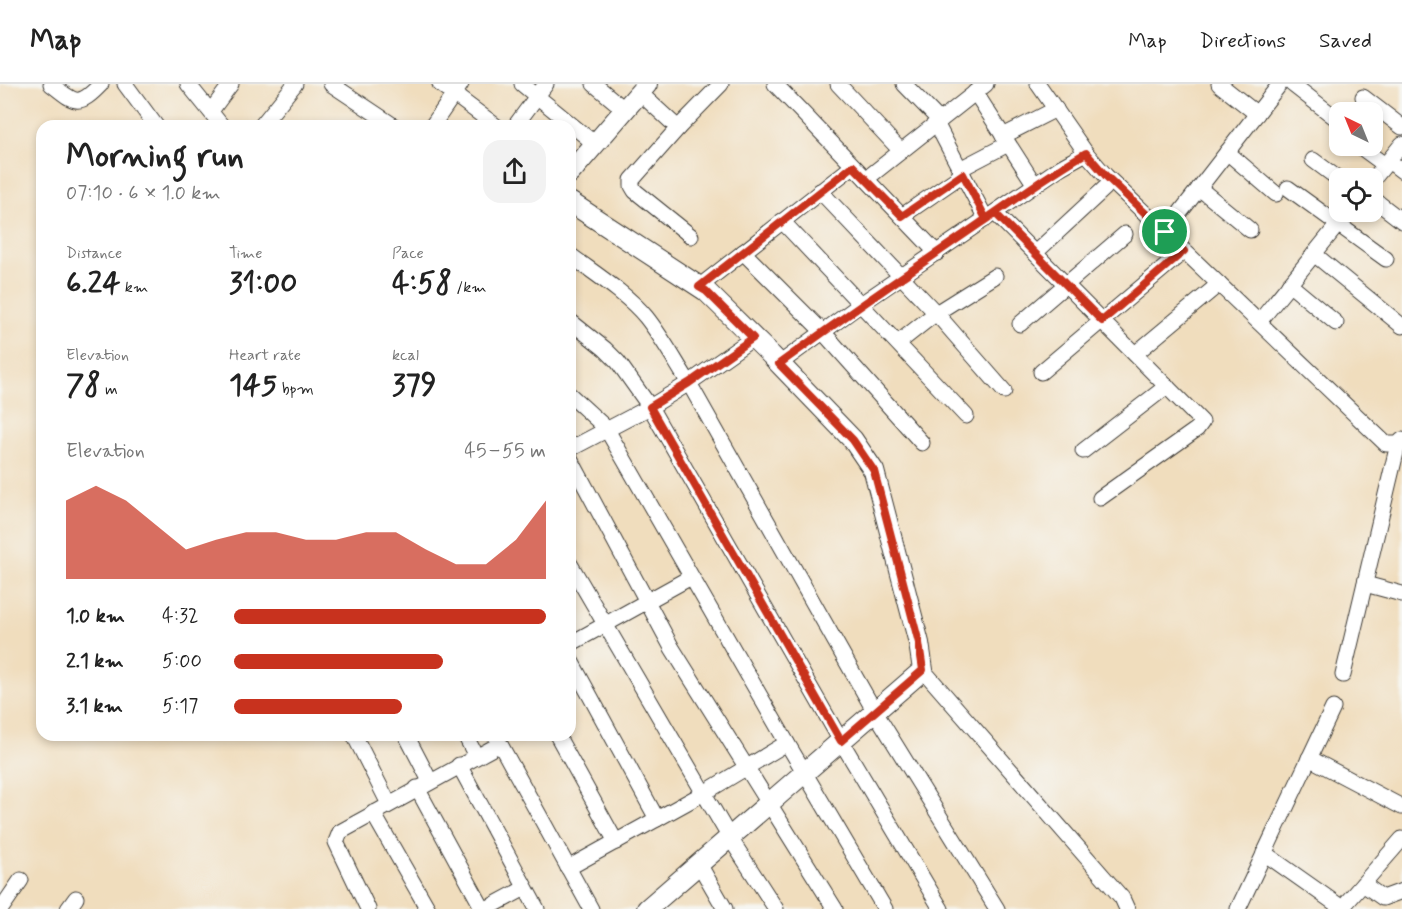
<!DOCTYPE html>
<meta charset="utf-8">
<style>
:root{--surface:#fff;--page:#f2f2f2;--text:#222;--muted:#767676;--line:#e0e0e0;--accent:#c8321e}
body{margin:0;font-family:Mynerve,sans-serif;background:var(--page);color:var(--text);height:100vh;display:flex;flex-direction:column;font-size:22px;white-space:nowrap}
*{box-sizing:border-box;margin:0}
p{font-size:20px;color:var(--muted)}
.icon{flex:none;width:33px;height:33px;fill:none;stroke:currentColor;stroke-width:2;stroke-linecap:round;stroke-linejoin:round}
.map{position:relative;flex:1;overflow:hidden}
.drawer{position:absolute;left:36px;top:36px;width:540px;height:621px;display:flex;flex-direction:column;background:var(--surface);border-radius:18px;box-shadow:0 3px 9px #0003}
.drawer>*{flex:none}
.needle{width:39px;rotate:317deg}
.buttons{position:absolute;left:1329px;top:18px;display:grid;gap:12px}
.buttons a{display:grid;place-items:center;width:54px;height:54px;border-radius:12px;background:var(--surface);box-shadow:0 3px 9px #0003;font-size:30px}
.pin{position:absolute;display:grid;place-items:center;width:51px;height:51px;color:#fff;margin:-26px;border:3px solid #fff;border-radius:50%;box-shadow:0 2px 6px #0007}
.round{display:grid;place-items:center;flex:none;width:63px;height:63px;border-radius:18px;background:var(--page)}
.summary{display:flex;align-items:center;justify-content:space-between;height:102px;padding:0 30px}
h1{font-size:33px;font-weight:800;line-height:45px}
.stats{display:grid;grid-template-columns:repeat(3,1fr);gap:9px;height:102px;padding:6px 30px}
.stats div{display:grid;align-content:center}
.stats b{font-size:30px;font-weight:800}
.stats small{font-size:16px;font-weight:400}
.stats p{font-size:16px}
.chart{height:168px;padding:12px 30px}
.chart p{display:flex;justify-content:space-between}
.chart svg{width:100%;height:108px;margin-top:6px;fill:var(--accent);opacity:.7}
ul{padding:0 30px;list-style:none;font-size:20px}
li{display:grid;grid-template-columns:96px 72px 1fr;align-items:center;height:45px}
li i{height:15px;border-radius:8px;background:var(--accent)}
header{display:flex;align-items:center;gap:36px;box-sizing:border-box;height:84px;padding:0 30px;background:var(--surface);border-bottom:2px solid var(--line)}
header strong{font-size:28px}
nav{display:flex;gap:33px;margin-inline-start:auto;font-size:21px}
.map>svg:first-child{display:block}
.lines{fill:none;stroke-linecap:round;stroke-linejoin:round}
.minor-casing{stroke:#3c3934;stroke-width:17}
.tertiary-casing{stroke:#3c3934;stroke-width:22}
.minor{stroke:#fff;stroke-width:15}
.tertiary{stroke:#fff;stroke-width:20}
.route-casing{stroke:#fff;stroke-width:12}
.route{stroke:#c8321e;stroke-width:8}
</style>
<header>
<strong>Map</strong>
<nav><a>Map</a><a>Directions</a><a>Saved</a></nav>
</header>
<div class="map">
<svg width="1402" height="825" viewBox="0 0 1402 825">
<rect width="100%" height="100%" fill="#f6f6f2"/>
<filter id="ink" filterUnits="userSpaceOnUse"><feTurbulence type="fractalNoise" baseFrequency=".0167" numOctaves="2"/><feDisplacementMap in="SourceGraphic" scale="12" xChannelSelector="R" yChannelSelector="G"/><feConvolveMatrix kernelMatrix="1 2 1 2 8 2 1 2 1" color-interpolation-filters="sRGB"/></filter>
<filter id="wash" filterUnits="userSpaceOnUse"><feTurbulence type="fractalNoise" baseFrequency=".008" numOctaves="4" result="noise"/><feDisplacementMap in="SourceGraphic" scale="24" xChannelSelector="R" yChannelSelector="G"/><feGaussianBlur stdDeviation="1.35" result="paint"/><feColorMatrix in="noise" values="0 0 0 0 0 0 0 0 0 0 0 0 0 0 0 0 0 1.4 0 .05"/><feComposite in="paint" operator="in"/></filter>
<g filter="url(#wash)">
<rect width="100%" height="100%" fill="#f0ddbd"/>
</g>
<g filter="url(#ink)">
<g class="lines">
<g class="minor-casing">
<g id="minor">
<path d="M51,0C75,19 78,24 101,0"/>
<polyline points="125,0 156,42"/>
<polyline points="188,0 222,42"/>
<polyline points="331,0 394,42"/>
<polyline points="440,0 496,42"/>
<polyline points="522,0 595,60"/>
<polyline points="594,0 625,26"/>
<polyline points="775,0 937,169"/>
<polyline points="838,0 901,67"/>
<polyline points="904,0 940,37"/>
<polyline points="1038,0 1086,69 1106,92 1386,360 1398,360 1402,356"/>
<polyline points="1219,0 1257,30"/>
<polyline points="1292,0 1337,35 1340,40"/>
<polyline points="975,8 1035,101"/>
<polyline points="640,9 678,44 632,96 632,102 635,107 691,152"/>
<polyline points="1363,13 1402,43"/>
<polyline points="211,27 231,0"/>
<polyline points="936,39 986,135"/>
<polyline points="261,42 295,0"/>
<polyline points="432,42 461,0"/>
<polyline points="515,42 546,0"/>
<polyline points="678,44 721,0"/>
<polyline points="1003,52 1056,25"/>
<polyline points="1359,62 1385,81"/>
<polyline points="1227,68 1276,110"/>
<polyline points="1313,76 1340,96"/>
<polyline points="1389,77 1402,87"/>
<polyline points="960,85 1008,60"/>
<polyline points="866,95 986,0"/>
<polyline points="1372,97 1402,60"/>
<polyline points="1199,104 1250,146"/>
<polyline points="1288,104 1386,175"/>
<polyline points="820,107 936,229 1004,307"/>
<polyline points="1372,114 1402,137"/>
<polyline points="995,129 1202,338 1197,345 1100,414"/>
<polyline points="902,132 963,90"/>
<polyline points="782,137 966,332"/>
<polyline points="1165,148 1280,0"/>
<polyline points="743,168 823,248 922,359"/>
<polyline points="1035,169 1105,104"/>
<polyline points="1314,170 1402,242"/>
<path d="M570,171C594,189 627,210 646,233C662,253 675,277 689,299L875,628L997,825"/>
<polyline points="1289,200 1336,239"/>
<polyline points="699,203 853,82"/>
<polyline points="570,237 605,265 618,278 650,323 841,657 941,825"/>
<polyline points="1259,238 1348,128"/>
<polyline points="1020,240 1125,150"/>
<polyline points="898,259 936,229 995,192"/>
<polyline points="1135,270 1219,200"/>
<polyline points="779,280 861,220 1061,83 1086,69"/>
<polyline points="1041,288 1184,167"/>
<polyline points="570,311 606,344 787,659 885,825"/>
<polyline points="570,365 650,323 689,299 753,254"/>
<polyline points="1083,367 1167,302"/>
<polyline points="570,374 672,564 835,825"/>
<polyline points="570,480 730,754 776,825"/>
<polyline points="1365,500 1402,510"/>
<polyline points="570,560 691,493"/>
<polyline points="570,575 657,735"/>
<polyline points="923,586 1122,814 1127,825"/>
<polyline points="1343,591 1398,360"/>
<polyline points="354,651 389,720"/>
<polyline points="406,651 430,697"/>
<polyline points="465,651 476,672"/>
<polyline points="495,651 591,825"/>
<polyline points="557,651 616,758"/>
<polyline points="1309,674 1402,723"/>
<polyline points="459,681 537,825"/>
<polyline points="417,704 483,825"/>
<polyline points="373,729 428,825"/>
<polyline points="1264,769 1342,824"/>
<polyline points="699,780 725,825"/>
<polyline points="568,784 704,709 787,659"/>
<polyline points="1363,800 1383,814 1402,807"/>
<polyline points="1,825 21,796"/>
<polyline points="68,825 76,814"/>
<polyline points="368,825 336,758 340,748 500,660"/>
<polyline points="486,825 525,804"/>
<polyline points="1238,825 1333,624"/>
<polyline points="1341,825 1402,755"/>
</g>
</g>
<g class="tertiary-casing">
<g id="tertiary">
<polyline points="570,89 647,0"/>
<polyline points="570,118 706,207 771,271 853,356 874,387 919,559 923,586 647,825"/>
</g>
</g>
<use href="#minor" class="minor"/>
<use href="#tertiary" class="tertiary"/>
</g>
</g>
<g class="lines" filter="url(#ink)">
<g class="route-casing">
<path id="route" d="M1165,148L1106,92L1086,69C1049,90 1014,116 979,140C912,186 845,232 779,280L853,356L874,387L919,559L923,586L841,657L650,323L689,299L753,254L706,207L699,203L853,82L902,132L963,90L986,135L995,129L1102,237L1184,167L1165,148"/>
</g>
<use href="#route" class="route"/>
</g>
</svg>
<div class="buttons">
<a><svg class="needle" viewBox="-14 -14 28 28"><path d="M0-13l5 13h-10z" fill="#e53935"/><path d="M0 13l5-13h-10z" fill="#767676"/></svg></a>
<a><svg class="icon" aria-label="locate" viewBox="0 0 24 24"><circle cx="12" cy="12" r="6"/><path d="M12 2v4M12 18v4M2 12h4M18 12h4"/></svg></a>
</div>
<div class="pin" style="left:1165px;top:148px;background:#1e9e55"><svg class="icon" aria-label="arrive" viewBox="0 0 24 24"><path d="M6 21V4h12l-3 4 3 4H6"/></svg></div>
<section class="drawer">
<div class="summary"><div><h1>Morning run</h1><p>07:10 · 6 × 1.0 km</p></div><a class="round"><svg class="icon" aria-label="share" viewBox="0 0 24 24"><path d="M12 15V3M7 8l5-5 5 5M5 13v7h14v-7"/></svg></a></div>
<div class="stats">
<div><p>Distance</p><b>6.24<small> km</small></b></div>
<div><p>Time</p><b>31:00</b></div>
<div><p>Pace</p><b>4:58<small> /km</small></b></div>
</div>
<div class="stats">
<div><p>Elevation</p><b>78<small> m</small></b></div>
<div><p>Heart rate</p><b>145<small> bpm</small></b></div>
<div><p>kcal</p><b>379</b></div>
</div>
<div class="chart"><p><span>Elevation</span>45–55 m</p>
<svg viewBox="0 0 160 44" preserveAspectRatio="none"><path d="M0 44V12L10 6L20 12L30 22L40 32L50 28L60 25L70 25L80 28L90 28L100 25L110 25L120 32L130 38L140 38L150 28L160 12V44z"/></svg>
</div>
<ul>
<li><b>1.0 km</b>4:32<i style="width:100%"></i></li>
<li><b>2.1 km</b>5:00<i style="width:67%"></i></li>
<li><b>3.1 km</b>5:17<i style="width:54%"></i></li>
</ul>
</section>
</div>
